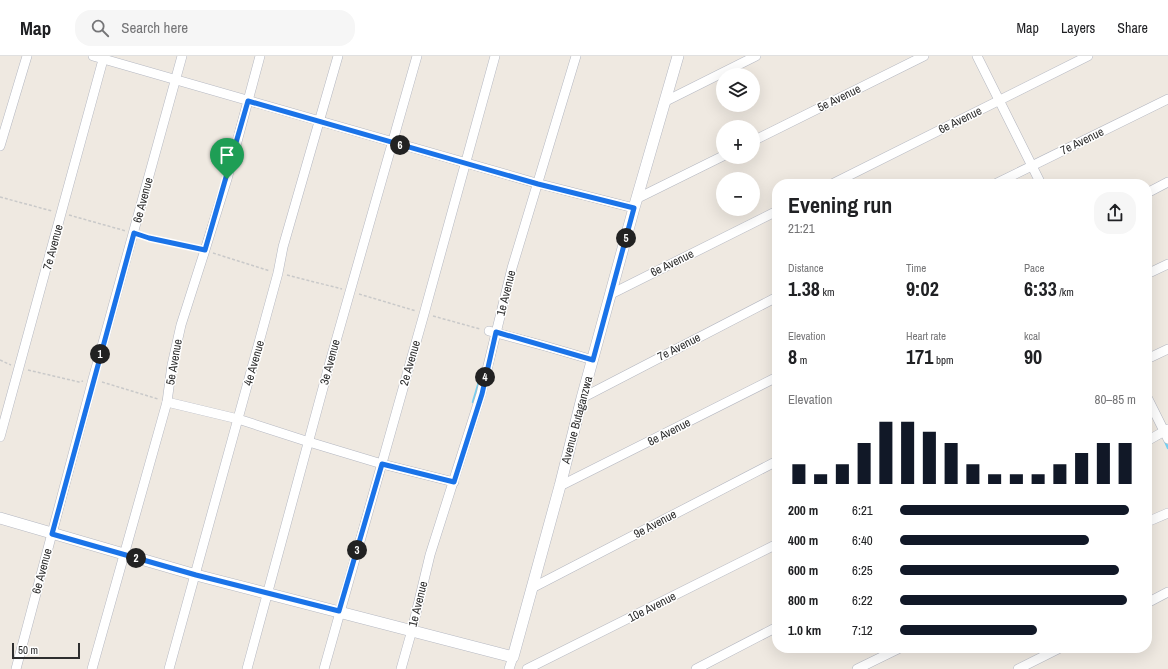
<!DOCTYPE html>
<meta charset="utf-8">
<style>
:root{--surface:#fff;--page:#f6f6f6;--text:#202124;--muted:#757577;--line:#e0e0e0;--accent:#111827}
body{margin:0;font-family:"Archivo Narrow",sans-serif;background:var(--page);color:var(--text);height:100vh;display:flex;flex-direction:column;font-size:15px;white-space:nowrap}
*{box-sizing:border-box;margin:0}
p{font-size:13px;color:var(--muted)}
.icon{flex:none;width:22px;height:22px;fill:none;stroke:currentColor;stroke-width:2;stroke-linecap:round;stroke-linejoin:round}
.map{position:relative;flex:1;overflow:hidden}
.details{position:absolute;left:772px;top:123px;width:380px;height:474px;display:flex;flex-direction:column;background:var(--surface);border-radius:16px;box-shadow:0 4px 16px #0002}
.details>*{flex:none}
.fabs{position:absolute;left:716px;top:12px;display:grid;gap:8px}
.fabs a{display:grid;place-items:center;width:44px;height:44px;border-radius:50%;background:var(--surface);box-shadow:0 4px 16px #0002;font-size:20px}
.scale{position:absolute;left:12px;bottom:10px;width:68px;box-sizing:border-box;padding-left:4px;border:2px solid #2e2e2e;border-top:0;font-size:11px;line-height:14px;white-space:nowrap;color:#2e2e2e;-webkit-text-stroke:3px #fff;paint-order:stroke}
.pin{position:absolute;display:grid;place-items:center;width:34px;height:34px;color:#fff;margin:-41px -17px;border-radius:50% 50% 50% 0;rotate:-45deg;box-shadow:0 0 4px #0007}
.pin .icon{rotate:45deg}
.km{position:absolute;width:20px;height:20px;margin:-10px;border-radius:50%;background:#222;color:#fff;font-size:11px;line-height:20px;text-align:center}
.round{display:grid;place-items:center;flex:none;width:42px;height:42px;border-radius:16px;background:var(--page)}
.summary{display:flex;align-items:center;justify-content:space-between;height:68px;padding:0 16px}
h1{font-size:22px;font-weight:700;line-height:30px}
.metrics{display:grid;grid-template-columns:repeat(3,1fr);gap:6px;height:68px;padding:4px 16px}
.metrics div{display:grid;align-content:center}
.metrics b{font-size:20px;font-weight:700}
.metrics small{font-size:11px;font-weight:400}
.metrics p{font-size:11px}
.chart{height:112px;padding:8px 16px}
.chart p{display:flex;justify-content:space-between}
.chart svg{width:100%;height:72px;margin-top:4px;stroke:var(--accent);stroke-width:6}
ul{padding:0 16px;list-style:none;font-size:13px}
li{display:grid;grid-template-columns:64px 48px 1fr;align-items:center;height:30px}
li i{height:10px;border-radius:5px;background:var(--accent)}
header{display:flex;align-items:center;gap:24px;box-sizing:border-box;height:56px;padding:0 20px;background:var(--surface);border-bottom:1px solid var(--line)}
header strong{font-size:19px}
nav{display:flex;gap:22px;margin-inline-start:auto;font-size:14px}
.search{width:280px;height:36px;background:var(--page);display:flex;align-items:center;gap:10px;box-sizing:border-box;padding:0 14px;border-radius:16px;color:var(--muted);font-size:15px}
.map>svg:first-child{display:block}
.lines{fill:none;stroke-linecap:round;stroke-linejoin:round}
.stream{stroke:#75cff0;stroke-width:2.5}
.minor-casing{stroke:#b4b7c1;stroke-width:10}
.tertiary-casing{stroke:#b4b7c1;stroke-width:12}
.path{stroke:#c9c9c9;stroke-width:1.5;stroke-dasharray:3 2;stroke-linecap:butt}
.minor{stroke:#fff;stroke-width:9}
.tertiary{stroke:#fff;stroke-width:11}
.route-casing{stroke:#fff;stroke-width:8}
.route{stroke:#1a73e8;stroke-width:5}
.labels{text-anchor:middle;stroke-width:3;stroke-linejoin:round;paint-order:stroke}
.street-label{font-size:12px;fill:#2e2e2e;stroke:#fff}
</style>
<header>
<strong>Map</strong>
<div class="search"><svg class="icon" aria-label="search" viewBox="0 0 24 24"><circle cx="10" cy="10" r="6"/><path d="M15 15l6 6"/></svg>Search here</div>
<nav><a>Map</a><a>Layers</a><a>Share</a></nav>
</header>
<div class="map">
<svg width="1168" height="613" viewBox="0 0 1168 613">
<rect width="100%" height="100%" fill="#efe9e1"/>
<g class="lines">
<g class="stream">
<polyline points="473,346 479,326"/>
<polyline points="1165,385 1168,392"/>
</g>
<g class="minor-casing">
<g id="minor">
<polyline points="93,0 536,127 634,152"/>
<polyline points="977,0 1041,128"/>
<polyline points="666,45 756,0"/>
<polyline points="753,85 924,0"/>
<polyline points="0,90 27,0"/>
<polyline points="832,128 1088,0"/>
<polyline points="995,128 1168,43"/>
<polyline points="1147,137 1168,126"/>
<polyline points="638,142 723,100"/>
<polyline points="1147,218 1168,208"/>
<polyline points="611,238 777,155"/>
<polyline points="489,275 545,290 593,304"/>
<polyline points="1147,303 1168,293"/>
<polyline points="1147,341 1168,383"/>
<polyline points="582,342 777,241"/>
<polyline points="167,346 238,363 309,386 382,408 454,426"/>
<polyline points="0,381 104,0"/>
<polyline points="1147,385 1168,373"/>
<polyline points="560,430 777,321"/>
<polyline points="1147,466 1168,457"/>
<polyline points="532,532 777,405"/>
<polyline points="1147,547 1168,536"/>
<polyline points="16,613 93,323 182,0"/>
<polyline points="92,613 167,346 172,309 181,269 205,194 227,123 260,0"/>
<polyline points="169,613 258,290 278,217 283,191 338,0"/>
<polyline points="247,613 330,306 417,0"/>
<polyline points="324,613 424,258 495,0"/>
<polyline points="401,613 412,574 430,499 481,338 512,212 576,0"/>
<polyline points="509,613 513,601"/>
<polyline points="527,613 777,488"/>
<polyline points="696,613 777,571"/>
<polyline points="857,613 900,592"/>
<polyline points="1018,613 1060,592"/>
</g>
</g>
<g class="tertiary-casing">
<polyline id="tertiary" points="0,462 196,519 513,601 560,430 582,342 634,152 678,0"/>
</g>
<g class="path">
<polyline points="0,141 52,155"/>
<polyline points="69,159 126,175"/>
<polyline points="143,180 195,192"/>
<polyline points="213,197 270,215"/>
<polyline points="287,219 342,233"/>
<polyline points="359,238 416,255"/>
<polyline points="433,260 480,273"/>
<polyline points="0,304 11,309"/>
<polyline points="28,314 79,326 83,325"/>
<polyline points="102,326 158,343"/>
</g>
<use href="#minor" class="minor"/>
<use href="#tertiary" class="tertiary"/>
</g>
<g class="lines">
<g class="route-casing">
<polygon id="route" points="248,45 538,128 634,152 593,304 496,276 482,338 454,426 382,408 339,555 196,519 52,478 134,177 149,182 205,194"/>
</g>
<use href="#route" class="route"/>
</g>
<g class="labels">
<g class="street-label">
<text transform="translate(839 42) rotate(-26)" y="4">5e Avenue</text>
<text transform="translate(960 64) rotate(-26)" y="4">6e Avenue</text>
<text transform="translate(1082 85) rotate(-26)" y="4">7e Avenue</text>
<text transform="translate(143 144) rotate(-75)" y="4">6e Avenue</text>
<text transform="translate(53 191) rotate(-75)" y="4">7e Avenue</text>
<text transform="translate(672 207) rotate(-26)" y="4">6e Avenue</text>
<text transform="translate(506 237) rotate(-76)" y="4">1e Avenue</text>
<text transform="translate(679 291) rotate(-27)" y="4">7e Avenue</text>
<text transform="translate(174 306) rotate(-80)" y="4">5e Avenue</text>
<text transform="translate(330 306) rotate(-75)" y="4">3e Avenue</text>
<text transform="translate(254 307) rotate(-74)" y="4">4e Avenue</text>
<text transform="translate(410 307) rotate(-74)" y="4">2e Avenue</text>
<text transform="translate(577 364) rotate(-75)" y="4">Avenue Butaganzwa</text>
<text transform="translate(669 376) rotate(-27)" y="4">8e Avenue</text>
<text transform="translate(655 468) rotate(-28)" y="4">9e Avenue</text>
<text transform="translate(42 515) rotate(-75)" y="4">6e Avenue</text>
<text transform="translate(418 548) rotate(-76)" y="4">1e Avenue</text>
<text transform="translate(652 551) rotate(-27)" y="4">10e Avenue</text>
</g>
</g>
</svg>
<div class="fabs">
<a><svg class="icon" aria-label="layers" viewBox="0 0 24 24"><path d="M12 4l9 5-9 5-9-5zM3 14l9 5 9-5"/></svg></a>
<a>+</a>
<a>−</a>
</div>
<div class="scale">50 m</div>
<div class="pin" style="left:227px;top:123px;background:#1e9e55"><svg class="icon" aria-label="arrive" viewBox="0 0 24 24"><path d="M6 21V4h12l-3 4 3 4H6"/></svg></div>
<b class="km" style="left:100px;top:298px">1</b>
<b class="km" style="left:136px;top:502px">2</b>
<b class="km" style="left:357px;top:494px">3</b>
<b class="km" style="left:485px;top:321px">4</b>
<b class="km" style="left:626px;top:182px">5</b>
<b class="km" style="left:400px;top:89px">6</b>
<section class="details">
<div class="summary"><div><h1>Evening run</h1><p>21:21</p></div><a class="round"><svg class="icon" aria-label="share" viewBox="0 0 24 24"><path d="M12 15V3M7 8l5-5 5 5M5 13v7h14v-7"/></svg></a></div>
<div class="metrics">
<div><p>Distance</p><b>1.38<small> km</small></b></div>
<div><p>Time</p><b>9:02</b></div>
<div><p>Pace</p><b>6:33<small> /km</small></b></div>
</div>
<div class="metrics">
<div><p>Elevation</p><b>8<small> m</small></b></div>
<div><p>Heart rate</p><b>171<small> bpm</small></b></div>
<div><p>kcal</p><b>90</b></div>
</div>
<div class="chart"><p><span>Elevation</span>80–85 m</p>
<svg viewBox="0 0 160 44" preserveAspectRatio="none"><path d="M5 44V32M15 44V38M25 44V32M35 44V19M45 44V6M55 44V6M65 44V12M75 44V19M85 44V32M95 44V38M105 44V38M115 44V38M125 44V32M135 44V25M145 44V19M155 44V19"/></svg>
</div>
<ul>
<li><b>200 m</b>6:21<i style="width:97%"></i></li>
<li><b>400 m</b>6:40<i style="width:80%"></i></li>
<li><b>600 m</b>6:25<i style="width:93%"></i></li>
<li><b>800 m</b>6:22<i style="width:96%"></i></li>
<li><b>1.0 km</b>7:12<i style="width:58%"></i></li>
</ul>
</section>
</div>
